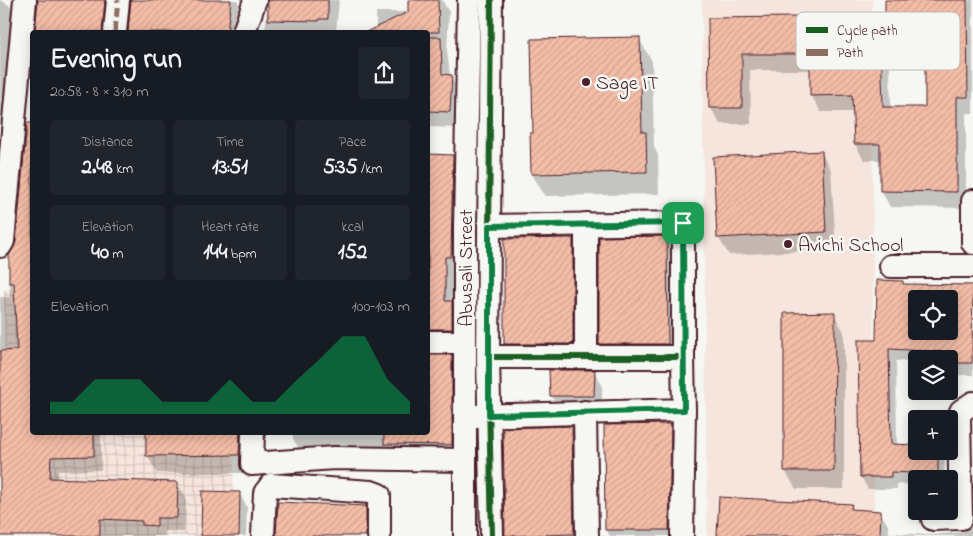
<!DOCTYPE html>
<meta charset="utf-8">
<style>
:root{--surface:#171b24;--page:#20242c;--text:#f1f3f6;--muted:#9ea1a6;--accent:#0b8043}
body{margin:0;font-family:"Indie Flower",sans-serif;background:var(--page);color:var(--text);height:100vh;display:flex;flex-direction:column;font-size:19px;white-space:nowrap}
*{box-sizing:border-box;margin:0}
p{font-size:16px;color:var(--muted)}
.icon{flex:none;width:28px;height:28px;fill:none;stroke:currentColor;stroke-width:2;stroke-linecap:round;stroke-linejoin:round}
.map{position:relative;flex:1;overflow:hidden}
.details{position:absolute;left:30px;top:30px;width:400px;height:405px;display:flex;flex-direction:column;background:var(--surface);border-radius:5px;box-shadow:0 2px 12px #0003}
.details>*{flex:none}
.tools{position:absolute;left:908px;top:290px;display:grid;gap:10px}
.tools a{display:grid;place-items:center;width:50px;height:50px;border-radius:5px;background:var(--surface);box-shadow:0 2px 12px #0003;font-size:25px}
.pin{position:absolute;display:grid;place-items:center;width:42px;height:42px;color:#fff;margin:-21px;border-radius:10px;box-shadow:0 2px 8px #0006}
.round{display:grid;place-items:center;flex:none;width:52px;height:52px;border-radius:5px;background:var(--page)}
.overview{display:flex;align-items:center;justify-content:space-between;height:85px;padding:0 20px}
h1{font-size:28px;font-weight:700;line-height:38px}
.figures{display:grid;grid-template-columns:repeat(3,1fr);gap:8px;height:85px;padding:5px 20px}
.figures div{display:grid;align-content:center;border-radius:5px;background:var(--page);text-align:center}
.figures b{font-size:21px;font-weight:700}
.figures small{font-size:14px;font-weight:400}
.figures p{font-size:14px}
.chart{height:140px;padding:10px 20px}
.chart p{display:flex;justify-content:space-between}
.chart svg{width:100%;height:90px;margin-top:5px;fill:var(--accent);opacity:.7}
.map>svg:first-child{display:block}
.built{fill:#f5e5dc}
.industrial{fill:url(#industrial-grid)}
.shadow{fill:#0003;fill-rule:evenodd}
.building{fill:url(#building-hatch);stroke:#4a1f2b;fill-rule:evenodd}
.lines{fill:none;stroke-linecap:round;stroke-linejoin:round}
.minor-casing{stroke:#4a1f2b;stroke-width:26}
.minor{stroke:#f6f6f2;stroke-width:22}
.quiet{stroke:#8d6e63;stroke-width:5;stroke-dasharray:10 5;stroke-linecap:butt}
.cycleway-casing{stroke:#f6f6f2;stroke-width:9}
.cycleway{stroke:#1b5e20;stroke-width:6}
.route-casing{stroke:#fff;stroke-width:10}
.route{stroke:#0b8043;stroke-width:6}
.poi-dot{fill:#4a1f2b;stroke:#f6f6f2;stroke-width:2}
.labels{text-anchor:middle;stroke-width:5;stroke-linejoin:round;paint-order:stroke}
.poi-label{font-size:20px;fill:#4a1f2b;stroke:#f6f6f2;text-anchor:start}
.street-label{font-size:20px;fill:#4a1f2b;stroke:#f6f6f2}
.key{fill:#f6f6f2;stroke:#c2b6b6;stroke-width:1}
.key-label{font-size:14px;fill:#4a1f2b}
</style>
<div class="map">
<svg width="973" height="536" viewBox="0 0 973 536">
<defs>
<pattern id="industrial-grid" width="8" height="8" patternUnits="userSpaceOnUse" patternTransform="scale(1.25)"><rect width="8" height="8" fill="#f5e5dc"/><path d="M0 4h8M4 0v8" fill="none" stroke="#d4c4bd"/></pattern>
<pattern id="building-hatch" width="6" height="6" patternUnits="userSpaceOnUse" patternTransform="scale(1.25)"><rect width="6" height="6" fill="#f3bda7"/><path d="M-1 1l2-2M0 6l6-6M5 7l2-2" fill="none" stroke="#d2a290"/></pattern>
</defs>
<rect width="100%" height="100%" fill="#f6f6f2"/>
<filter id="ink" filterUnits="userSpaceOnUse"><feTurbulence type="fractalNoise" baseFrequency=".02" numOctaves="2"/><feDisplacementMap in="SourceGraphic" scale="10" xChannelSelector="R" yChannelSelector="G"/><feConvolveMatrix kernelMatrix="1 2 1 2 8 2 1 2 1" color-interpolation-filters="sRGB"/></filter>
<g filter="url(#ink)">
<polygon class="built" points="702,0 872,0 874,536 707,536"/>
<polygon class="industrial" points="32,288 32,432 234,433 233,536 5,536 4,290"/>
<g class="shadow">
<polygon points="0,0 9,5 18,20 0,234"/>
<polygon points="38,0 237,0 239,4 236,32 129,32 131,2 128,1 111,32 36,32"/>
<polygon points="275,0 339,0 336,32 265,32 267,10 269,10"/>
<polygon points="410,0 442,0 449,12 447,50 450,76 460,92 459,128 428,127 428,32 369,32 376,29 376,12 409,12"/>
<path d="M886,0H973V113H966V208L890,207L881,190V160H864L855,144L854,112H821L811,95V70H750L751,124H720L711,108L710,19L880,17L886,28ZM889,30L896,41H926L927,109L891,108Z"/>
<polygon points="639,39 652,61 654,147 658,155 659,194 545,196 532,174"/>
<polygon points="32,104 32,432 101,432 101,470 58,471 58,479 177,483 186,497 184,532 165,531 164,536 0,536 0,297 10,297 10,255 17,243 31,139"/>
<polygon points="821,152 831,170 836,249 729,255 718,237"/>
<polygon points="428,156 452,157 461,171 458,271 452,271 453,305 460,317 460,343 428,349"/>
<polygon points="667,238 677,255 677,361 611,361 600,344"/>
<polygon points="572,239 582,257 582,361 516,361 506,344"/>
<path d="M903,282L904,285H973V375H955L949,364V359H916V362L896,361L897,445L916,446V451H940L945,459L944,479H916V485L897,484V489H868L861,477L859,341H877ZM916,299H949V331H916Z"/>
<polygon points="785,314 834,314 844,332 844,489 796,489 785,471"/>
<polygon points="428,355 451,356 460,371 460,460 302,453 293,439 293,432 428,432"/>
<polygon points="594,371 602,385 602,409 559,409 551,395"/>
<polygon points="670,425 680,443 679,536 610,536 606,530"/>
<polygon points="571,428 582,445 583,536 506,536 504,430"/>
<polygon points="147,432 249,432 249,473 157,473 147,455"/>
<polygon points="239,493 247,507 246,536 203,536"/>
<polygon points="851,505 854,511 880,512 889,527 889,533 933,535 962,532 973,525 973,536 719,536"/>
<polygon points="365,507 375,525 376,536 277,536"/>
</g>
<g class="building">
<polygon points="38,0 105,0 102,32 35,32"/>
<polygon points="131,0 231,0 227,32 128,32"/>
<polygon points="275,0 328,0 328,19 319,19 319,21 268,20 268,1"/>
<polygon points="408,0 438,0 439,32 366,32 408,12"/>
<polygon points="885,0 967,0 968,97 957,97 957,192 880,191 880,144 854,144 852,95 810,96 810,54 742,54 742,108 709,108 708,18 880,16 883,107 925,107 925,25 885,25"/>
<polygon points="428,37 441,37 442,74 452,75 450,112 428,111"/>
<polygon points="640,37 642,132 646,132 647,172 531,174 530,133 533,133 531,39"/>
<polygon points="27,123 32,123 32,432 94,432 94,456 51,457 50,478 178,482 177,518 157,518 157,526 142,525 142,521 100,519 100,536 0,536 0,351 17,350 14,283 9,283 9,255 16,242"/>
<polygon points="822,151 826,232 717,238 713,157"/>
<polygon points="428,154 453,155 451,257 445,257 445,301 452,301 452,329 428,329"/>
<polygon points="667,236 668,344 599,344 599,237"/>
<polygon points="573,238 573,344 504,344 504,239"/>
<path d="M877,280L903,281V284L973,285L972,363H949L947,352L889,349L891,444L916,445V451H938V474L891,472V477H860L858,340H876ZM916,299H949V331H916Z"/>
<polygon points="835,312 834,471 784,471 784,313"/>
<polygon points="428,355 452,355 452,445 384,444 384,432 428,432"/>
<polygon points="549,370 595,370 594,396 550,396"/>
<polygon points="671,424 669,530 605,530 604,425"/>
<polygon points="572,426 574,534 505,536 503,428"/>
<polygon points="146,432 240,432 239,455 146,456"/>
<polygon points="202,491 240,492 239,536 201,536"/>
<polygon points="719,497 852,504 851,509 881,511 880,536 717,536"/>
<polygon points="278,502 366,506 366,536 276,536"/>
</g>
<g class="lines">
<g class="minor-casing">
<g id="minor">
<polyline points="491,0 488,357 492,536"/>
<polyline points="115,32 118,0"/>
<polyline points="244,32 255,0"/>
<polyline points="973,201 973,243"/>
<polyline points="586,224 586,356"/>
<polyline points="0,246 3,241 25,0"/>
<polyline points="891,266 973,266"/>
<polyline points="428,342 464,342"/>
<polyline points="488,357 683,357 683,223 489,226"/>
<polyline points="585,412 587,536"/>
<polyline points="475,416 684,410 683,357"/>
<polyline points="253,432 252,464 334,458 465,460"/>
<polyline points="933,519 961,518 959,418 961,411 973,403"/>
<polyline points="263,536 265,493 271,485 371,492 379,495 379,536"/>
<polyline points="465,536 465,226 469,0"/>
<polyline points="682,536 684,410"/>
</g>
</g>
<use href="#minor" class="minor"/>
<polyline class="quiet" points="115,32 118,0"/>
<g class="cycleway-casing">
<g id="cycleway">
<polyline points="491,0 488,357 492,536"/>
<polyline points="488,357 683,357 683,223 489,226"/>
</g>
</g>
<use href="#cycleway" class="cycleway"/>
</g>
</g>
<g class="lines" filter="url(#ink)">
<g class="route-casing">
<polygon id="route" points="683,223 684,410 489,415 489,226"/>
</g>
<use href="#route" class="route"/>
</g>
<g class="poi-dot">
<circle cx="586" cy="82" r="5"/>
<circle cx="788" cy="244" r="5"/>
</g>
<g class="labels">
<g class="poi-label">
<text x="596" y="89">Sage IT</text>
<text x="798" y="251">Avichi School</text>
</g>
<g class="street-label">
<text transform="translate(465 268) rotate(-90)" y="7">Abusali Street</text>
</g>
</g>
<rect x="796" y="12" width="164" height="58" rx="8" class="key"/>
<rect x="806" y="27" width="22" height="6" fill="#1b5e20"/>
<rect x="806" y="49" width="22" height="7" fill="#8d6e63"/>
<g class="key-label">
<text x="837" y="35">Cycle path</text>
<text x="837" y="57">Path</text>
</g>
</svg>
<div class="tools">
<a><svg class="icon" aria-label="locate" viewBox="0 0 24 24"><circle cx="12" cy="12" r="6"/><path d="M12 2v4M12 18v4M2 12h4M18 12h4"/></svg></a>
<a><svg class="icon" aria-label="layers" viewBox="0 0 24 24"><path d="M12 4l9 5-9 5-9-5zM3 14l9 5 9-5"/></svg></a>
<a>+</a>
<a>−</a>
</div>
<div class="pin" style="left:683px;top:223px;background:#1e9e55"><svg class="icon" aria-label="arrive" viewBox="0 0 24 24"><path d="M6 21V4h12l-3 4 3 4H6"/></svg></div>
<section class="details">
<div class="overview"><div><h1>Evening run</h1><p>20:58 · 8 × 310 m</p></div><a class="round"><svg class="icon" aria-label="share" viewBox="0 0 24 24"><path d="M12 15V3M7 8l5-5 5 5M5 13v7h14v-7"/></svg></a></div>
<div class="figures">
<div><p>Distance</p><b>2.48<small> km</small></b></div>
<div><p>Time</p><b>13:51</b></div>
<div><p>Pace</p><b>5:35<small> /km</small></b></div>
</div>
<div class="figures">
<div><p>Elevation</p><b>40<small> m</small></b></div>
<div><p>Heart rate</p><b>144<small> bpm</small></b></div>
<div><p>kcal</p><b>152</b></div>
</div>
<div class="chart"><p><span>Elevation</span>100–103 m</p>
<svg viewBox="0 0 160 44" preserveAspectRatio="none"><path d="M0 44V38L10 38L20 27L30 27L40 27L50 38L60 38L70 38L80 27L90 38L100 38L110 27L120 17L130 6L140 6L150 27L160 38V44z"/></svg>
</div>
</section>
</div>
